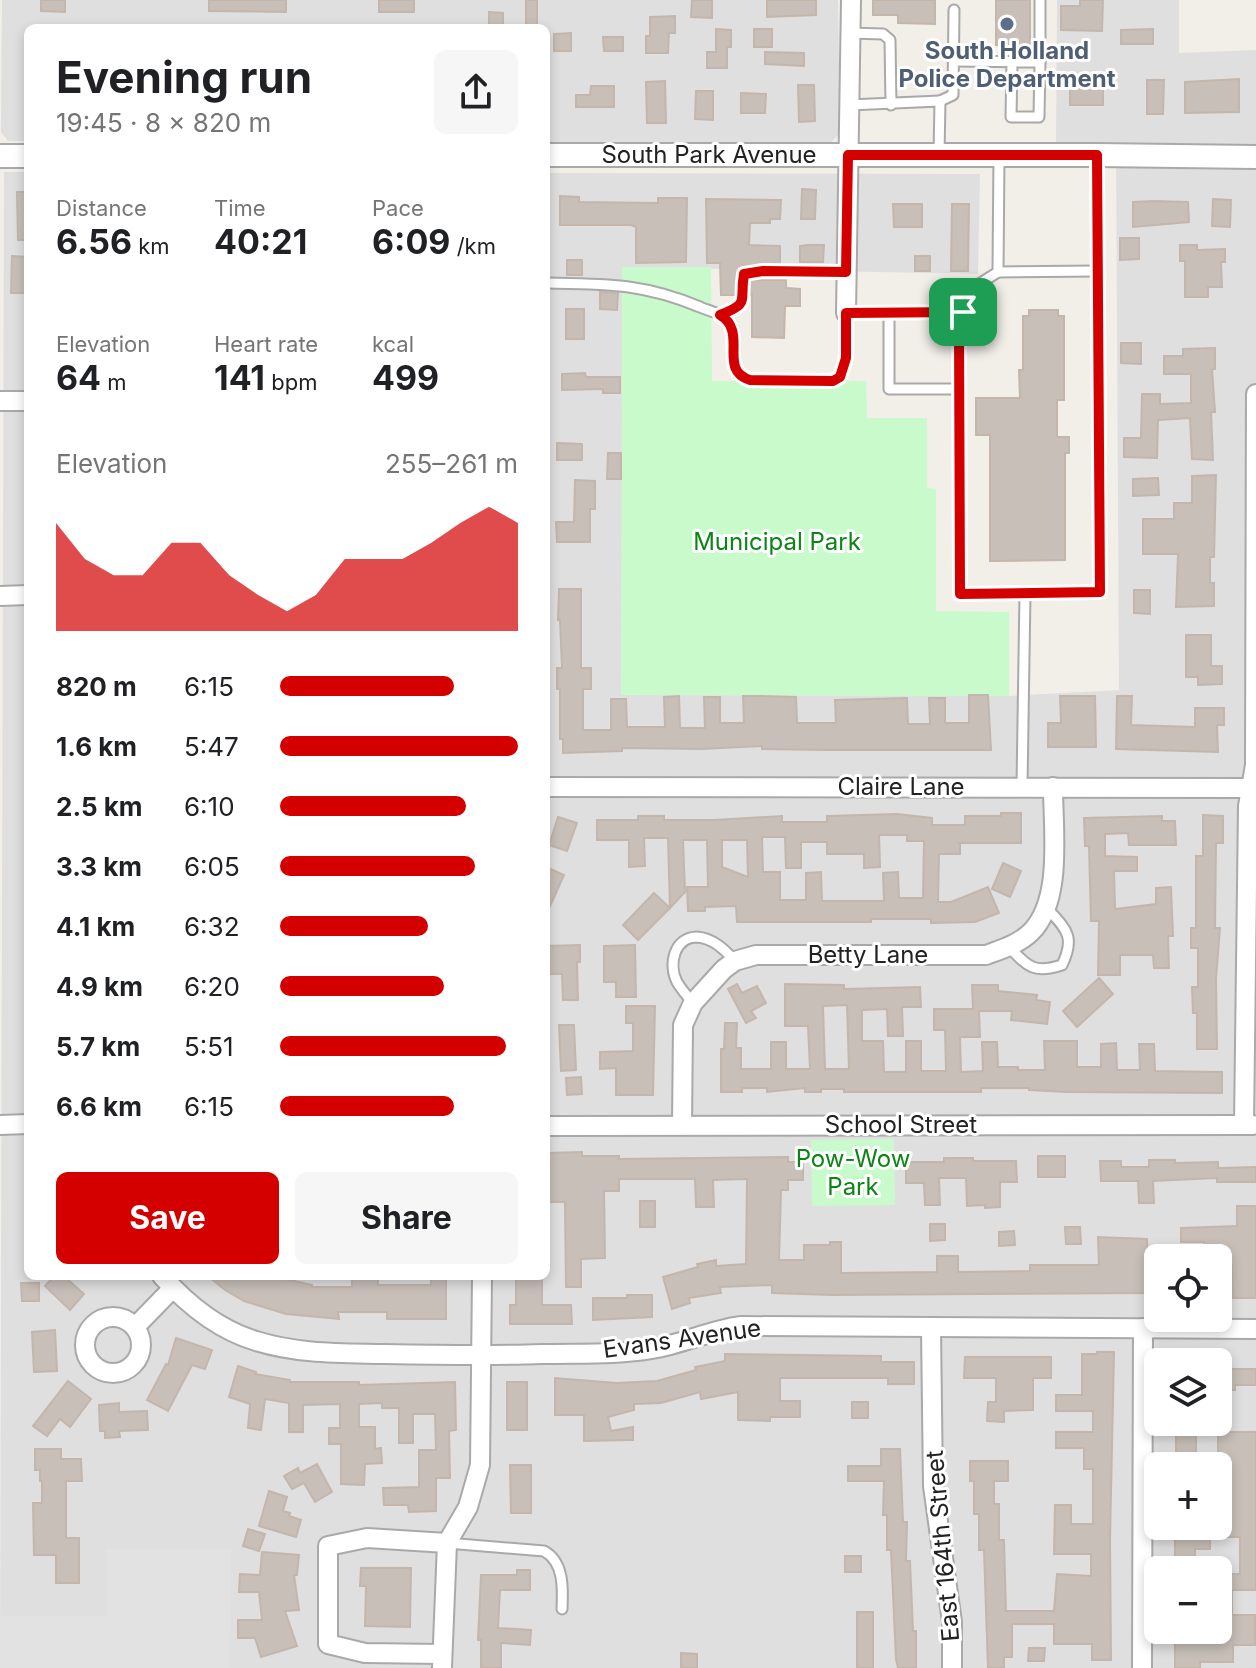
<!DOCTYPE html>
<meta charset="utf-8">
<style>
:root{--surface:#fff;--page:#f6f6f6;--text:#202124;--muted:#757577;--accent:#d40000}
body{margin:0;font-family:Inter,sans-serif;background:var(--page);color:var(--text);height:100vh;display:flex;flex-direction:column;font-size:30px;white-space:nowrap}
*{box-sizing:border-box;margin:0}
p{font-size:26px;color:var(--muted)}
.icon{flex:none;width:44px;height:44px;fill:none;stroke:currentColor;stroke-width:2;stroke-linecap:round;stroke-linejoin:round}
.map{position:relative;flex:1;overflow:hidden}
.drawer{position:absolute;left:24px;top:24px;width:526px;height:1256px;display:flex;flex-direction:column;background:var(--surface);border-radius:12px;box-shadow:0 4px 12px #0003}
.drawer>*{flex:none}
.tools{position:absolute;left:1144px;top:1244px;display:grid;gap:16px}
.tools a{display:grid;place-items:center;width:88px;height:88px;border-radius:12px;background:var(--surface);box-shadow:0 4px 12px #0003;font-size:40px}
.pin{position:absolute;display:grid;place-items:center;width:68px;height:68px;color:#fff;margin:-34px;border-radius:16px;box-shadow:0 4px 12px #0006}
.round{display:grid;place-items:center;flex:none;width:84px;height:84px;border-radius:12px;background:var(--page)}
.headline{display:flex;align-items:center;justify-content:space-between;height:136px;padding:0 32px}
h1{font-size:44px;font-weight:700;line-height:60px}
.metrics{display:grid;grid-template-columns:repeat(3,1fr);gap:12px;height:136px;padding:8px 32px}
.metrics div{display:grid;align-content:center}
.metrics b{font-size:34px;font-weight:700}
.metrics small{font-size:22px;font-weight:400}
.metrics p{font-size:22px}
.chart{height:224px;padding:16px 32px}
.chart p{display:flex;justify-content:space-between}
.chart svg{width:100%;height:144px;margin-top:8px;fill:var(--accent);opacity:.7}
.action{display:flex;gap:16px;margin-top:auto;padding:16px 32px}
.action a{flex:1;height:92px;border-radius:12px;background:var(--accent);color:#fff;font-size:32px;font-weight:700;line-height:92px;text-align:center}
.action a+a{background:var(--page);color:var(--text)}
ul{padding:0 32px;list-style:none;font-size:26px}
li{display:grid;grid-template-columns:128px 96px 1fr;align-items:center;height:60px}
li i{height:20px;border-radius:10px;background:var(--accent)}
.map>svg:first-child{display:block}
.residential{fill:#e0dfdf;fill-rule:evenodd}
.park{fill:#c8facc}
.parking{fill:#e2e2e2}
.building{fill:#c7bfb8;stroke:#c4b6ab;stroke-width:2;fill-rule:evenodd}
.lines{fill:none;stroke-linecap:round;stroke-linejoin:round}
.service-casing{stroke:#a9a9a9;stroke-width:13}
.minor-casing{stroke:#a9a9a9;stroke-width:22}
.tertiary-casing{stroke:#a9a9a9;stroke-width:26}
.service{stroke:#fff;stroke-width:9}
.minor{stroke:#fff;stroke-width:18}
.tertiary{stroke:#fff;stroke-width:22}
.route-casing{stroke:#fff;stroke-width:16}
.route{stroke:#d40000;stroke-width:10}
.service-dot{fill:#5c6f8a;stroke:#fff;stroke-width:3}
.labels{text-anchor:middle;stroke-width:6;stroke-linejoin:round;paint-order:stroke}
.service-label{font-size:24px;font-weight:bold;fill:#4e5e75;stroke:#fff}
.street-label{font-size:24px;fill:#222;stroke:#fff}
.park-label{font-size:24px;fill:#0c8416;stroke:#fff}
</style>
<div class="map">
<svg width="1256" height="1668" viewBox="0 0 1256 1668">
<rect width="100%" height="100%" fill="#f2efe9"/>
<g class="residential">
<polygon points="2,0 838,0 840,124 838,135 831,142 546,142 546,28 28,28 28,141 8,141 1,132"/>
<path d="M1057,0H1179V53L1256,50V1668H0L4,172H28V1276H546V173L980,174L978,274L622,267V695L1009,696L1119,690L1116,142L1056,144ZM1158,1258H1218V1318H1158ZM1158,1362H1218V1422H1158ZM1158,1466H1218V1526H1158ZM1158,1570H1218V1630H1158Z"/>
</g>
<g class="park">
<polygon points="622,267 711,267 712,381 866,381 867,418 927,418 927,488 936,489 936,611 1009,612 1009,696 621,695"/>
<polygon points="894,1139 895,1205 812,1206 811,1140"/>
</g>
<polygon class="parking" points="106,1549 231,1549 230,1668 0,1668 0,1616 106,1616"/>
<g class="building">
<polygon points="41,0 65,0 65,12 41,11"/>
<polygon points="209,0 286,0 286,12 209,11"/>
<rect x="379" y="0" width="35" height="12"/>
<rect x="526" y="0" width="11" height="28"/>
<polygon points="692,0 712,0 712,18 691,17"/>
<polygon points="767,0 816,0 816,15 767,17"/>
<polygon points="873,0 935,0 935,24 898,23 898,15 873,15"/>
<polygon points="996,0 1030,0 1030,46 996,45"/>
<polygon points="1080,0 1103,0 1102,31 1061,30 1061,6 1080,6"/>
<polygon points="489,12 503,13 503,28 489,28"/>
<polygon points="675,16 675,33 669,33 668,53 646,53 646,36 650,36 650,17"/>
<polygon points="716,29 731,30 731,47 727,47 727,68 707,68 707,52 716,52"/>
<rect x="754" y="29" width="18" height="18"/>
<polygon points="1153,29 1153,44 1121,44 1121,30"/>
<polygon points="571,33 571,51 554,51 554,34"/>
<polygon points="603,37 623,37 623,51 604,51"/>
<polygon points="765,52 804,53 804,66 765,64"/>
<polygon points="1070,76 1081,76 1081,83 1103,83 1103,105 1070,105"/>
<polygon points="1239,79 1239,112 1185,113 1185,82"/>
<polygon points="1147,80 1164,80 1163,114 1147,114"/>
<polygon points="665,81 666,123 647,123 646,82"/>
<polygon points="798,85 814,85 815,121 799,122"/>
<polygon points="591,86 614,86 614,107 576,107 576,95 590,95"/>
<polygon points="696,91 713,91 713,120 695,119"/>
<polygon points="741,93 766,94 765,113 741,113"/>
<polygon points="802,189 816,190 815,219 801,219"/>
<polygon points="17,192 28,192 28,240 18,240"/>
<polygon points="560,196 579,197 579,202 658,203 658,198 687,198 686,262 636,263 636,227 631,225 560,225"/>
<polygon points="706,199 781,200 780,219 770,219 770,223 750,223 749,245 780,246 780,264 743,266 736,277 735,295 721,295 720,263 707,263"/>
<polygon points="1213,199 1231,200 1230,227 1212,226"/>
<polygon points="1154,201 1188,202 1189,222 1133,227 1133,202"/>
<polygon points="893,204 922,204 922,227 894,227"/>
<polygon points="952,204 969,204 968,271 951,271"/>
<polygon points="1120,238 1139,238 1139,259 1120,260"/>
<polygon points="807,245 824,245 823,262 800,262 800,246"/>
<polygon points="1180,245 1197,245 1197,250 1225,249 1225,262 1221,262 1222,287 1208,287 1208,297 1185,297 1185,261 1180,261"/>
<polygon points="12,256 28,257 28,293 11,293"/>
<rect x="915" y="256" width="15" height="15"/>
<rect x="567" y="260" width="15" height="15"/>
<polygon points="751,280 786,280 786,288 800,289 800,306 785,306 784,338 752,337 752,294 750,295 749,286"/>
<polygon points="600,292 618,293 617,310 600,309"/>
<rect x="566" y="309" width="18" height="30"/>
<polygon points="1029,310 1058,310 1058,316 1064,316 1064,400 1057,400 1057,437 1069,437 1069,453 1065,453 1065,560 990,561 990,435 976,435 976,398 1020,398 1019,370 1023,370 1023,316 1029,316"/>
<polygon points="1121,343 1141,343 1141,364 1121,363"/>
<polygon points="1215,348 1215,369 1212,369 1215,412 1211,412 1213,460 1192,459 1190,418 1158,420 1157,458 1124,457 1124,438 1141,438 1142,394 1160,394 1160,404 1191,403 1191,374 1164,374 1164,356 1183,356 1183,349"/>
<polygon points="585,373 586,377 620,377 620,393 603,393 603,389 562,390 562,374"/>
<polygon points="557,443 582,444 582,460 557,460"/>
<polygon points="608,453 621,453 621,479 607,479"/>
<polygon points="1216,475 1214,557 1210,557 1210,583 1214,583 1214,606 1176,607 1178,554 1143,554 1143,519 1174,519 1174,503 1192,503 1192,476"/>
<polygon points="1158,478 1159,495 1133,496 1133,479"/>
<polygon points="575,480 595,481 595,509 590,509 590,542 557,542 556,522 574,522"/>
<polygon points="559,589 581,589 581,668 591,668 591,689 583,689 583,730 611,730 611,699 626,699 627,727 665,727 664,697 679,696 680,728 705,728 704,697 720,697 720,723 744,723 743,696 761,696 796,697 797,723 836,723 835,700 907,698 908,724 930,724 929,698 945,698 945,723 969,723 969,695 988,695 991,750 824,750 762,749 762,746 701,749 622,748 622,751 563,753 563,739 560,739 560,689 557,689 557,668 562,668 560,620 558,620"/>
<polygon points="1134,590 1150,590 1150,614 1134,613"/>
<polygon points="1186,635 1211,635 1211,666 1222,666 1222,684 1198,685 1198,677 1186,677"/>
<polygon points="1060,696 1095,696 1096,747 1048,747 1048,723 1061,723"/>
<polygon points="1117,696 1132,696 1131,725 1195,727 1195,708 1224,708 1224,725 1217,725 1218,752 1116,749"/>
<path d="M1001,813H1021V843H958L960,844V854H939L938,902H951L988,887L999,913L975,922L931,923V919H871V922H737L736,906L705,907V911H688L687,887H708L707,840H683L685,892L670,908L668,838H644L645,866L629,867V840H597V820H638V816H664V820H714L782,816V822H827V816L897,814L932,818V825H965V816H1001ZM879,835H907V841H924L923,898H899L898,872L883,873L884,901H822L821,872L806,873V900H780V872H763L762,837H785L786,868H801V842H827V854H864V868L880,867ZM722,840H747L748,877L722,867Z"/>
<polygon points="1203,815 1223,816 1223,843 1216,843 1215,928 1220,928 1216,979 1217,1049 1197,1049 1197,1013 1193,1013 1192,987 1198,987 1198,948 1191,948 1191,928 1196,928 1196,856 1203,856"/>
<polygon points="1162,816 1162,821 1175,821 1176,845 1129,845 1128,833 1105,834 1105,856 1137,857 1137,871 1114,871 1115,909 1156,904 1156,888 1171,887 1173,936 1168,936 1169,968 1154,968 1153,955 1120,955 1120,975 1098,975 1099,921 1091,921 1089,846 1085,846 1084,818"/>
<polygon points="558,817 577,823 567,851 549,845"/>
<polygon points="1003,863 1021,871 1010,897 992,889"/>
<polygon points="546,867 564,875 546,915"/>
<polygon points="654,893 670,908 638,940 623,925"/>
<polygon points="580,945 580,962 577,962 578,1000 563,1000 562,974 546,974 546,946"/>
<polygon points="635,945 636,997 616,997 616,982 604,982 604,946"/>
<polygon points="1099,978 1113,994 1077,1027 1063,1011"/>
<polygon points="737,984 742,993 757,986 766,1003 751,1011 756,1018 746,1023 728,989"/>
<path d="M785,984L844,985V989L920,987L921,1007H902L903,1036H888L887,1009L862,1010V1041H883L884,1072H906V1041H921V1071H946L945,1030H934V1009H973L972,985H998V991L1037,995L1036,1000L1050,1002L1047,1024L1011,1020L1012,1011H979L980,1037H960L961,1072L983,1071L982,1042H997L998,1067H1018V1070H1045L1044,1041H1077V1067H1101V1044L1116,1043L1117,1070H1140L1139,1044H1154L1155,1071L1222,1072V1093L1067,1092L1029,1090V1088H981V1092H844V1089H821V1092H805V1088L767,1092V1088H742V1092H721V1049H724L725,1023H737L736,1048H741V1069H771V1042H786V1069H810L808,1026H785ZM847,1005L849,1069H825L823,1006Z"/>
<polygon points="626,1006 655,1006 653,1095 616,1095 616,1068 600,1069 600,1052 633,1051 633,1023 626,1023"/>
<polygon points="559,1025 574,1025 576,1070 561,1071"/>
<polygon points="581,1077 582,1094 567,1095 566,1078"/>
<polygon points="582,1152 582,1156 619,1156 619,1159 788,1157 788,1162 803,1162 803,1180 788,1180 788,1190 781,1190 779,1260 804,1260 804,1245 830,1245 830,1242 841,1242 841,1273 937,1272 937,1256 958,1256 958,1272 1030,1271 1030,1265 1099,1265 1098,1237 1147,1239 1148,1272 1158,1272 1158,1293 832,1295 772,1293 772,1285 720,1287 721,1293 689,1298 690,1303 672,1309 663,1277 698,1267 697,1264 716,1260 716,1266 746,1264 747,1179 713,1180 714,1207 696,1207 695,1179 619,1179 619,1191 604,1191 605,1258 581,1259 581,1287 566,1287 565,1202 546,1202 546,1153"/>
<rect x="1038" y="1156" width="27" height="21"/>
<polygon points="944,1158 973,1158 973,1161 1016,1161 1017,1182 1000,1182 1000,1207 985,1208 985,1205 967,1206 966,1178 939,1178 940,1205 925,1205 924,1183 906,1183 906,1162 944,1162"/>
<polygon points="1149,1160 1175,1160 1175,1163 1218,1162 1218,1168 1256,1167 1256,1182 1217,1182 1217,1178 1153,1181 1154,1203 1139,1203 1138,1181 1101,1181 1100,1161 1121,1161 1121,1167 1149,1167"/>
<rect x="640" y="1201" width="15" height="26"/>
<polygon points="1237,1206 1256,1206 1256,1298 1233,1298 1232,1265 1218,1265 1218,1258 1204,1258 1204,1242 1181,1242 1181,1228 1237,1226"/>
<polygon points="930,1224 945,1224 945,1240 930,1241"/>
<polygon points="1065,1227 1080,1227 1081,1244 1066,1244"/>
<polygon points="1014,1231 1015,1245 999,1246 999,1232"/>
<polygon points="54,1276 64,1276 84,1294 70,1310 45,1286"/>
<polygon points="208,1276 273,1276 312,1285 312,1287 352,1287 352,1278 378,1278 378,1285 431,1285 431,1276 446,1276 446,1319 387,1319 387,1312 338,1312 339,1319 286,1314 244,1301 225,1290"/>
<polygon points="542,1278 542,1305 571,1305 572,1324 510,1324 510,1305 516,1305 516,1279"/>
<polygon points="21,1283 39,1283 39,1301 22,1301"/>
<polygon points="627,1295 652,1295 652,1317 593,1320 593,1298 627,1298"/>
<polygon points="55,1330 57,1371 34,1372 32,1332"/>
<polygon points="176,1338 212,1350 205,1369 192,1365 168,1411 147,1400 166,1364 168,1365"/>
<polygon points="1210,1350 1210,1362 1178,1362 1177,1351"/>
<polygon points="1097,1352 1114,1352 1110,1540 1111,1660 1092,1660 1092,1644 1054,1644 1054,1624 1012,1624 1012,1657 1004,1657 1004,1668 988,1668 984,1550 979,1550 979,1514 974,1514 974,1481 970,1481 970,1461 1008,1461 1008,1481 994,1481 994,1504 999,1504 999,1540 1004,1540 1006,1611 1054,1611 1057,1574 1091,1576 1091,1554 1054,1554 1055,1505 1071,1505 1071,1524 1093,1524 1093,1469 1084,1469 1084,1448 1056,1448 1056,1432 1093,1432 1093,1411 1056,1411 1056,1395 1082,1395 1082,1354 1097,1354"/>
<polygon points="725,1354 881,1356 881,1362 914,1362 914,1384 888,1384 888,1378 780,1378 780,1401 800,1401 800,1417 770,1417 770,1421 738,1420 738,1392 701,1399 700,1392 661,1403 634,1404 634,1410 608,1417 611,1431 633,1427 633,1440 584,1441 584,1415 555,1415 555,1378 617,1383 657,1381 696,1370 695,1367 725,1361"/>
<polygon points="965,1357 1051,1357 1051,1378 1033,1378 1033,1410 1004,1411 1004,1422 987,1421 988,1402 996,1402 996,1378 964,1378"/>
<polygon points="1219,1364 1230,1365 1230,1369 1256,1369 1256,1385 1235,1385 1235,1390 1229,1390 1229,1400 1219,1400"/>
<polygon points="238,1366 256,1372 255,1374 290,1380 290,1382 359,1382 359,1385 455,1382 456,1430 449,1431 450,1478 436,1478 436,1511 409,1512 408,1505 384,1505 383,1488 419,1487 419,1450 436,1450 435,1414 413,1414 413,1443 399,1443 399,1408 382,1408 382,1403 359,1404 359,1427 375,1427 375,1449 381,1448 382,1463 365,1464 364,1485 341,1484 341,1444 329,1444 329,1428 340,1428 340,1404 303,1405 303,1432 289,1432 289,1403 265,1399 261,1430 248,1428 250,1404 229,1397"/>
<polygon points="68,1381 91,1399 70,1427 60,1419 47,1436 33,1426"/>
<rect x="507" y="1382" width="20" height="48"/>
<rect x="852" y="1402" width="16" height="16"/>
<polygon points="119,1403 119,1412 147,1411 148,1430 119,1431 120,1437 105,1438 105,1431 100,1431 99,1405"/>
<rect x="1176" y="1422" width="20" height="44"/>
<polygon points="1218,1432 1256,1432 1256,1590 1232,1590 1232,1615 1255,1615 1255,1645 1233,1645 1233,1662 1200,1662 1200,1668 1175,1668 1175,1630 1218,1630 1218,1574 1240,1574 1240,1537 1218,1537"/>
<polygon points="35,1449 61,1449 61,1459 81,1459 82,1481 66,1481 66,1538 79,1538 79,1583 56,1583 56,1555 34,1555 33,1503 42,1503 42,1481 40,1481 40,1470 35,1470"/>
<polygon points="881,1449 900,1449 903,1522 907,1522 906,1561 910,1561 913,1631 916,1631 916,1668 898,1668 896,1659 891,1550 887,1550 887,1515 883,1515 884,1481 848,1481 848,1466 881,1466"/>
<polygon points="317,1464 332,1492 315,1502 304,1483 292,1489 284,1476 298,1468 300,1473"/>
<polygon points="510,1465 531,1465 531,1513 511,1513"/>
<polygon points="269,1491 287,1497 283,1511 290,1513 289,1516 301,1520 296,1537 259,1526"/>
<polygon points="248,1529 265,1534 259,1551 243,1546"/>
<polygon points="1175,1529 1210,1529 1210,1549 1195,1549 1195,1570 1175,1570"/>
<polygon points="262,1552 299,1555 297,1575 294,1575 299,1610 285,1611 297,1646 261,1657 255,1638 238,1638 238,1620 262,1620 259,1592 239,1592 240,1574 260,1575"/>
<rect x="845" y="1556" width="16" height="16"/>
<polygon points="361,1568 411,1568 410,1627 365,1626 366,1586 360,1586"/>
<polygon points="517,1570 530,1570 530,1590 500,1590 498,1628 531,1630 530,1645 501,1643 501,1668 481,1668 481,1640 478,1640 481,1575 517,1575"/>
<rect x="857" y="1612" width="16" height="56"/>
<polygon points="1029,1648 1045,1648 1044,1661 1028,1661"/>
<polygon points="681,1653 697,1654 697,1668 681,1668"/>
</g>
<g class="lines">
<g class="service-casing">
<g id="service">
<polyline points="850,33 883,34 890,40 891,105"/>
<polyline points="953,61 1040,62 1039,117 1011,117 1012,62"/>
<polyline points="1040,62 1040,0"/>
<polyline points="940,101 953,95 954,10"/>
<polyline points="849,105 940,101 939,155"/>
<polyline points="999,156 998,272 968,291 959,328 960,594 1100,592 1097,155"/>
<polyline points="998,272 1097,271"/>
<path d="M546,283C606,284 643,283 700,307C708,311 722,313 728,320C741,332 730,359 738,374L750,380L833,381L840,377L846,358V313L963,312"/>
<polyline points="889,313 889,389 959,389"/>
<path d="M720,315C760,300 731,292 747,272H846"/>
<polyline points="1022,786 1025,593"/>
<path d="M1009,947C1028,967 1034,974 1062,965C1076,936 1066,929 1046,907"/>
<path d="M693,1003C687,996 681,989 677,982C668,965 674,937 697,937C713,938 725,950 735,961"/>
<path d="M447,1543L544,1551C564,1562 563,1588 562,1609"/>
</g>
</g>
<g class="minor-casing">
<g id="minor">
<polyline points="846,313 851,0"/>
<polyline points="0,401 28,401"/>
<polyline points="0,596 28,595"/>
<polyline points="546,787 1256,788"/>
<polyline points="0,1125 28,1124"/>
<path d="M682,1125L683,1025L693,1003L724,969L735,961L756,955H986C1002,949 1019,944 1031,932C1063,900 1053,830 1053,787"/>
<polyline points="1244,1125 1248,806 1255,765 1256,394"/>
<polyline points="546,1126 1253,1125"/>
<path d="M162,1276C187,1304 219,1330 256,1341C298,1354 340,1353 383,1354C437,1355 489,1356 542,1354C579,1353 617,1355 652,1349C683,1344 710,1330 741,1326L1256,1329"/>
<circle cx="113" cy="1345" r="28"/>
<polyline points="135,1327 173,1288"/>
<polyline points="931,1329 933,1486 952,1622 952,1668"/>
<polyline points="442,1654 365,1653 328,1644 328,1546 367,1538 447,1543"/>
<polyline points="442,1668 447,1543 468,1507 480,1465 482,1276"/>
<polyline points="1142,1668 1143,1328"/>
</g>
</g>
<g class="tertiary-casing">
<g id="tertiary">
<polyline points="546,155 1097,155 1256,157"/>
<polyline points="0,156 28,156"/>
</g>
</g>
<use href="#service" class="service"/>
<use href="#minor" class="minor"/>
<use href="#tertiary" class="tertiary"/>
</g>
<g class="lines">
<g class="route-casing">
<path id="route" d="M848,155H1097L1100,592L960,594L959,328L963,312L846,313V358L840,377L833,381L750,380C717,370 749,332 720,315C751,303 739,302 744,274L763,271L846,272Z"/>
</g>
<use href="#route" class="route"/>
</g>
<circle class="service-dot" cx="1007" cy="24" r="8"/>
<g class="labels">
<g class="service-label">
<text x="1007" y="59">South Holland<tspan x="1007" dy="28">Police Department</tspan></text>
</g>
<g class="street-label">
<text x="709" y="163">South Park Avenue</text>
<text x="901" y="795">Claire Lane</text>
<text x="868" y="963">Betty Lane</text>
<text x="901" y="1133">School Street</text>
<text transform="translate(682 1339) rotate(-8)" y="8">Evans Avenue</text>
<text transform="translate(943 1546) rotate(-95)" y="8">East 164th Street</text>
</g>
<g class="park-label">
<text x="777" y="550">Municipal Park</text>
<text x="853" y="1167">Pow-Wow<tspan x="853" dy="28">Park</tspan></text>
</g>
</g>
</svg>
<div class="tools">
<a><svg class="icon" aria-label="locate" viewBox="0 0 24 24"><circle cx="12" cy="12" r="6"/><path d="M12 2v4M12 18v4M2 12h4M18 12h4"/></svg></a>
<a><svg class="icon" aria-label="layers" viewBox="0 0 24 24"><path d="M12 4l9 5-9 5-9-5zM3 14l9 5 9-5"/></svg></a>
<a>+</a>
<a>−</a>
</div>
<div class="pin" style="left:963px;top:312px;background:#1e9e55"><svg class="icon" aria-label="arrive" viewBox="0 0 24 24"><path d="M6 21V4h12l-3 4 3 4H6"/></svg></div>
<section class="drawer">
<div class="headline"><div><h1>Evening run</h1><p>19:45 · 8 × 820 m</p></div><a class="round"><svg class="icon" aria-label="share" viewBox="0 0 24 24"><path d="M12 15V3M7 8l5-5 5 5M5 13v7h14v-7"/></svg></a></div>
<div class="metrics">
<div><p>Distance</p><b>6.56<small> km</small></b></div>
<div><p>Time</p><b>40:21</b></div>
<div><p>Pace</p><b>6:09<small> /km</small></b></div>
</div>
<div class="metrics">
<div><p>Elevation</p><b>64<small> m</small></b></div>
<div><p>Heart rate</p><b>141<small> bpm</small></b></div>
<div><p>kcal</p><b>499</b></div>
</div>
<div class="chart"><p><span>Elevation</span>255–261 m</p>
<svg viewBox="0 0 160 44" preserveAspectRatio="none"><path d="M0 44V11L10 22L20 27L30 27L40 17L50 17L60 27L70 33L80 38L90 33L100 22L110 22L120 22L130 17L140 11L150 6L160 11V44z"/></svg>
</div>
<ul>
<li><b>820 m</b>6:15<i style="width:73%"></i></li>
<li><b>1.6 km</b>5:47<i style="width:100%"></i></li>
<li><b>2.5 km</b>6:10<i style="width:78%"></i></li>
<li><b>3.3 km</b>6:05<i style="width:82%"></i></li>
<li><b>4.1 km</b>6:32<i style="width:62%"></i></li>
<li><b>4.9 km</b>6:20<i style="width:69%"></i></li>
<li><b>5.7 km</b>5:51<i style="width:95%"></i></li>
<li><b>6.6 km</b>6:15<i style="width:73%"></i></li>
</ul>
<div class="action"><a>Save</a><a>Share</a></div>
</section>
</div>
